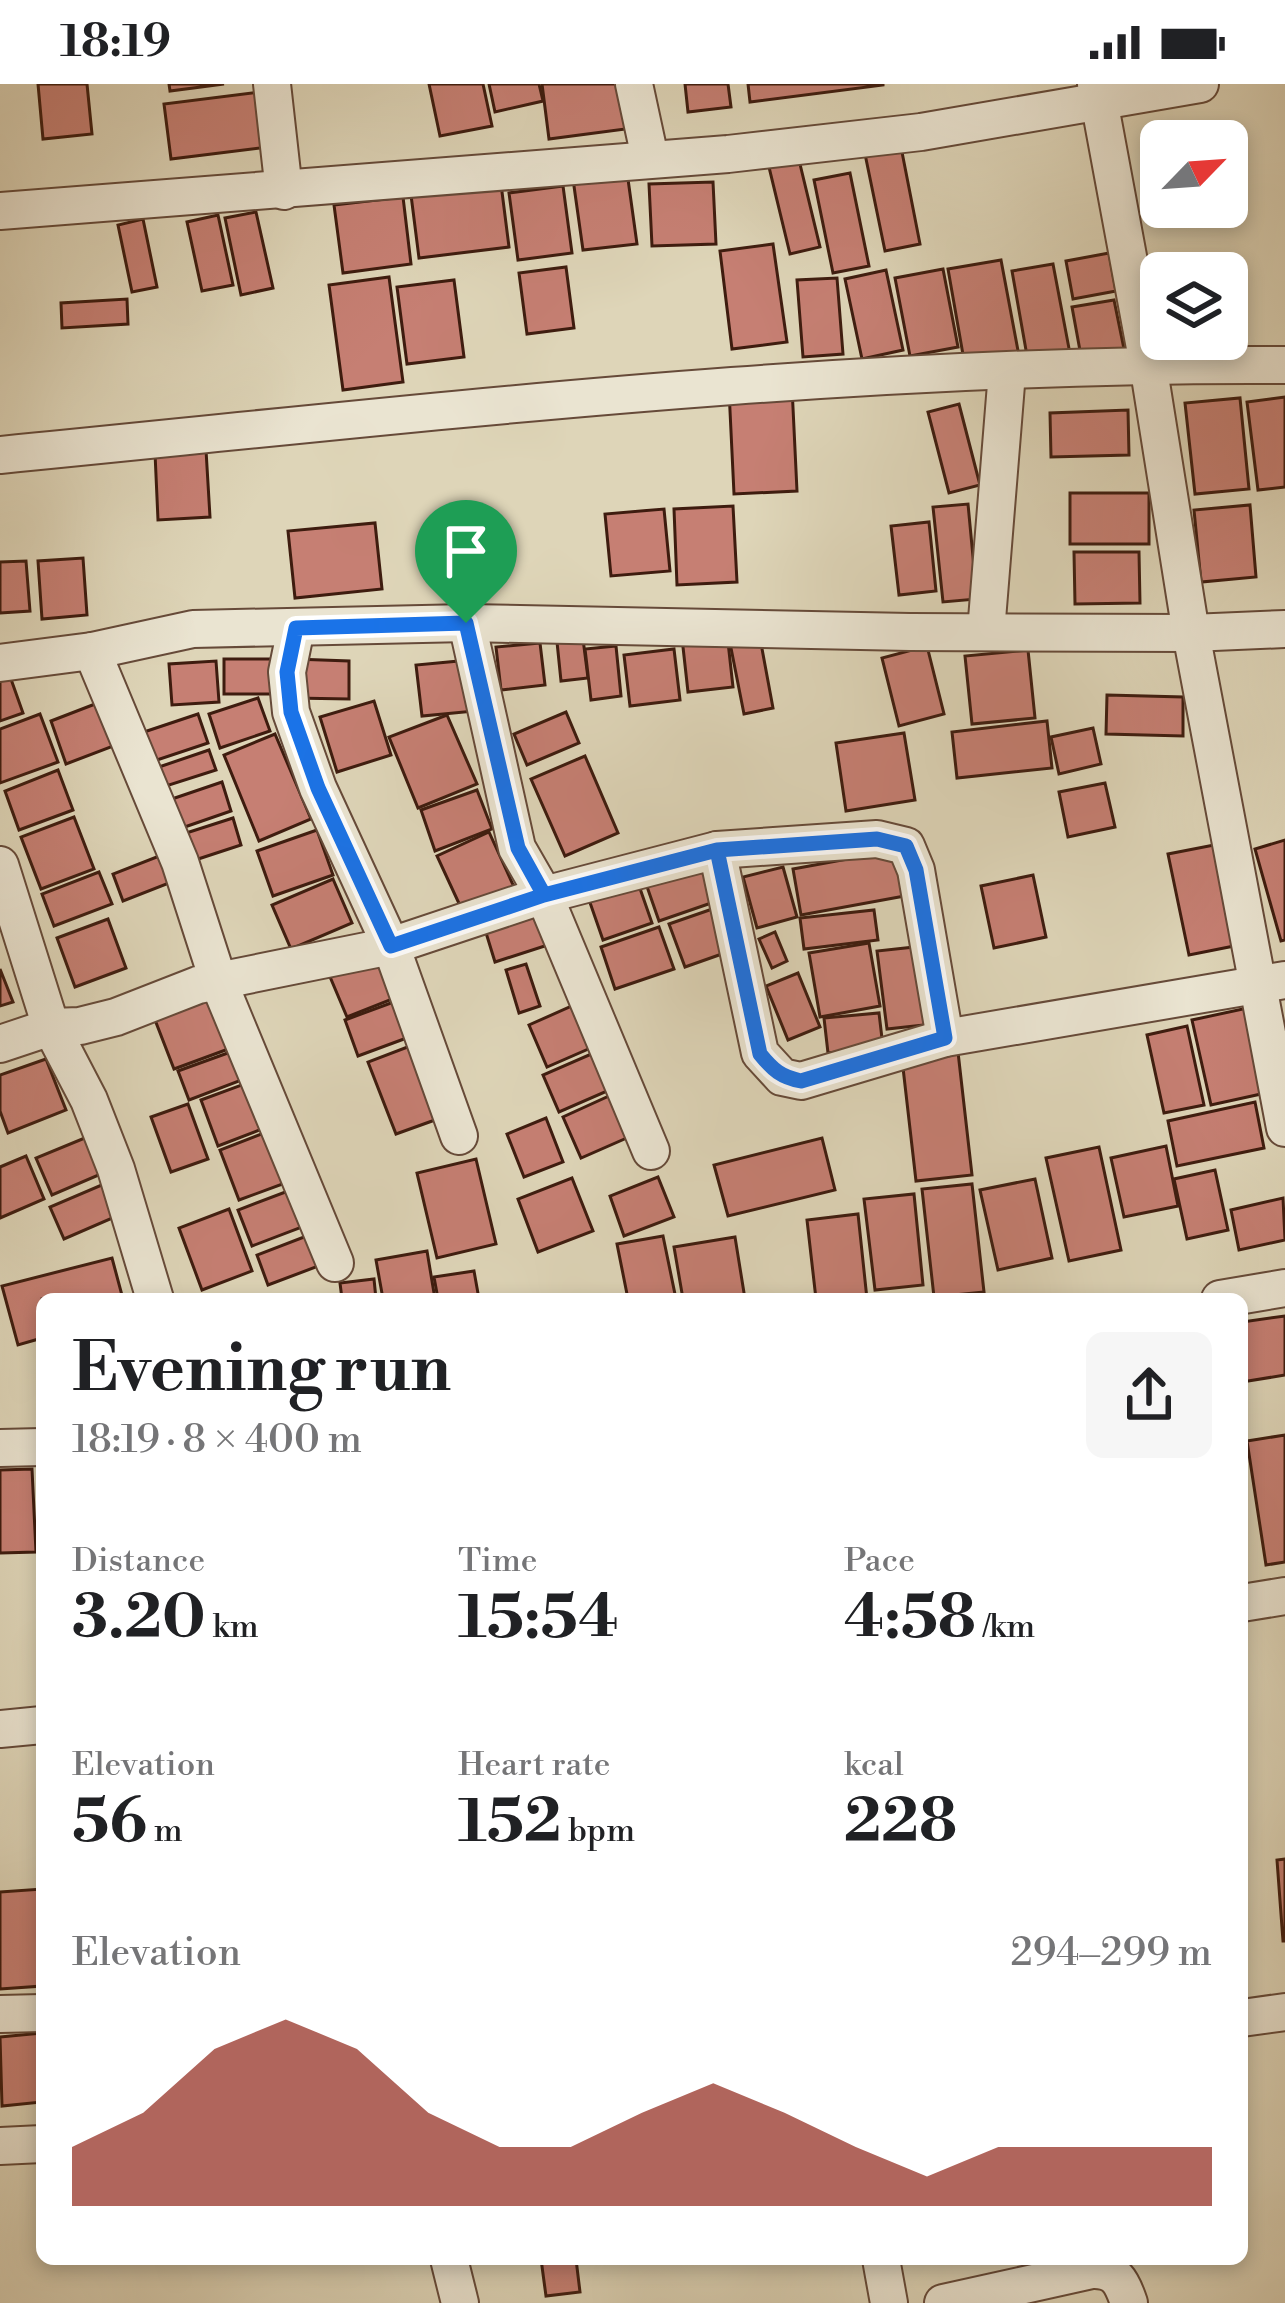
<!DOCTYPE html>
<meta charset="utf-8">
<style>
:root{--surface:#fff;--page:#f6f6f6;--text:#202124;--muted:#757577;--accent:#8f2418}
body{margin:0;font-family:"Libre Bodoni",serif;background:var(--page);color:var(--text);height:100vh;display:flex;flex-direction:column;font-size:45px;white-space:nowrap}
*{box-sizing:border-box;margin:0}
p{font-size:39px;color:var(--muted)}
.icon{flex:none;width:66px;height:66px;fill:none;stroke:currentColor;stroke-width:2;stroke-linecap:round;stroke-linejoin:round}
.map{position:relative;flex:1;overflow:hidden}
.details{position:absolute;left:36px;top:1209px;width:1212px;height:972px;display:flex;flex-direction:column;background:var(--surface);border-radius:18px;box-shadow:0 6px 18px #0003}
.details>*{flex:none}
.needle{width:78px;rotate:65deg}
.tools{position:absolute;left:1140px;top:36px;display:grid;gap:24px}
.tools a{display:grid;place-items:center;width:108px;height:108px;border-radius:18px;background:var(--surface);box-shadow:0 6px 18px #0003;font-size:60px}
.pin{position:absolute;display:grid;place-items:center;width:102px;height:102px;color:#fff;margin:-123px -51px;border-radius:50% 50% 50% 0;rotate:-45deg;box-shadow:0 0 12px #0007}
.pin .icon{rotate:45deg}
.round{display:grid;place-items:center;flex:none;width:126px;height:126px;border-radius:18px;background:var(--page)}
.overview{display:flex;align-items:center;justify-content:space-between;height:204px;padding:0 36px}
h1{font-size:66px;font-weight:700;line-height:90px}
.stats{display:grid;grid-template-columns:repeat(3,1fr);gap:18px;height:204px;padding:12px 36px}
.stats div{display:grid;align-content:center}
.stats b{font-size:60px;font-weight:700}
.stats small{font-size:33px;font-weight:400}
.stats p{font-size:33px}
.chart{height:336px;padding:24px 36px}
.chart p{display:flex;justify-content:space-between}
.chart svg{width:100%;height:216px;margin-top:12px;fill:var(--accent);opacity:.7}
.status{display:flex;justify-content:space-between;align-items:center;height:84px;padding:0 60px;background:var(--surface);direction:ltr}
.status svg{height:33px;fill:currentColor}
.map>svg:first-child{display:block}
.building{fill:#c67f73;stroke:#3e1c0f;stroke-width:3}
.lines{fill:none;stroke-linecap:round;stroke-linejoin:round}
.minor-casing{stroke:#664a39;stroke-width:40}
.minor{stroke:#eae4d1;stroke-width:36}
.route-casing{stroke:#fff;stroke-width:24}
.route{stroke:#1a73e8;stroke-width:15}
</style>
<div class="status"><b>18:19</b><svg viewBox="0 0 49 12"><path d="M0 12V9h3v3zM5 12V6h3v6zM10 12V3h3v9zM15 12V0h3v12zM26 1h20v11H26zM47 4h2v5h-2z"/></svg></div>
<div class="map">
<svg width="1285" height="2219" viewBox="0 0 1285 2219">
<rect width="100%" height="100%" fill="#ded5b8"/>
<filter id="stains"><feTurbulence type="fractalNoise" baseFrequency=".00167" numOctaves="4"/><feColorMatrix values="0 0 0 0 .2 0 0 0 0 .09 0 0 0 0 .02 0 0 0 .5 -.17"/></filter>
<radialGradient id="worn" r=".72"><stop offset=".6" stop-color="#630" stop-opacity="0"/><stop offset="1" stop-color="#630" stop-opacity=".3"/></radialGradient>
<g class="building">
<polygon points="38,0 87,0 92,50 43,55"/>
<polygon points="169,0 224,0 170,7"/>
<polygon points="429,0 483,0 492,42 440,52"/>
<polygon points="489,0 539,0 543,17 495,28"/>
<polygon points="542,0 627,0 633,44 549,55"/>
<polygon points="685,0 728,0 731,23 688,28"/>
<polygon points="748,0 883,0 883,1 750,18"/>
<polygon points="268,7 276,62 171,75 164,20"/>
<polygon points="901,63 920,160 885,167 865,70"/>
<polygon points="799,76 820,163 790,170 769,83"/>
<polygon points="627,88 637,160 583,166 573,95"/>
<polygon points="850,89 869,182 833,189 814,96"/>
<polygon points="713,98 716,160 652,162 649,100"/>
<polygon points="501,100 509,163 419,174 411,111"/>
<polygon points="563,102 572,169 518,176 509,109"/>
<polygon points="403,113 411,180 343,189 334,121"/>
<polygon points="256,128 273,204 241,211 225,134"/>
<polygon points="218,131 233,201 202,207 187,138"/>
<polygon points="143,135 157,203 132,208 118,141"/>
<polygon points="773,160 787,258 732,265 720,167"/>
<polygon points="1109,169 1116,207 1073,215 1066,177"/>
<polygon points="1189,175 1191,189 1162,189 1160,180"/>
<polygon points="1001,176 1019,272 965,282 948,185"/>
<polygon points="1053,180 1071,275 1029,283 1012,187"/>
<polygon points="566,183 574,244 527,250 519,189"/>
<polygon points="943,185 958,263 910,272 895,194"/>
<polygon points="886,186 903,266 862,275 845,195"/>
<polygon points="389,193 403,298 343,306 329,201"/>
<polygon points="837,194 843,270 803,273 797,196"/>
<polygon points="454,196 464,273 407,280 397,203"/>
<polygon points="127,215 128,240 62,244 61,219"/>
<polygon points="1114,216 1124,265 1081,272 1072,223"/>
<polygon points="792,303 797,407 734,410 729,306"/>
<polygon points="1285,313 1285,403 1258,406 1247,318"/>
<polygon points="1240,314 1249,405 1195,410 1185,319"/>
<polygon points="959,320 980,401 949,409 928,328"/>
<polygon points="1128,326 1129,371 1051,373 1050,329"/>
<polygon points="206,366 210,433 158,436 155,369"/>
<rect x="1070" y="409" width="79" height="51"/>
<polygon points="968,420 977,515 943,518 933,423"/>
<polygon points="1250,421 1256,493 1201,498 1194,426"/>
<polygon points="733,422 737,498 677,501 674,425"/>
<polygon points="664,425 670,487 611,492 605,430"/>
<polygon points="929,438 936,507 899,511 891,442"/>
<polygon points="375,439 382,505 295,514 288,447"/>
<polygon points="1074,468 1139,468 1140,519 1075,520"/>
<polygon points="83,474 87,531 42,535 38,477"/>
<polygon points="26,477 30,527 0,529 0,478"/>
<polygon points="727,549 733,603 688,608 682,554"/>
<polygon points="760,554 773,624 744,630 730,559"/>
<polygon points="583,555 588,594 561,597 557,558"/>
<polygon points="540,559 545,601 501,606 496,563"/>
<polygon points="616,562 621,612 591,616 585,565"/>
<polygon points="927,562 944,630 899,642 882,574"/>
<polygon points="674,565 680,616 630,622 624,571"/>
<polygon points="1028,566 1035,634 972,640 965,572"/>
<polygon points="224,575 284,575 285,610 224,610"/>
<polygon points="294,575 349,577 349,615 293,614"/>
<polygon points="470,576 475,627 422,632 416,581"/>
<polygon points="216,577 219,618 172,621 169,580"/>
<polygon points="6,581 23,629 0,637 0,584"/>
<polygon points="1107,611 1183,613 1183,652 1106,650"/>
<polygon points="258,614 270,647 220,664 209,630"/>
<polygon points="108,615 124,658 66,680 51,637"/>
<polygon points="374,617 391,671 337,688 320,633"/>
<polygon points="566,628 579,659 527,681 514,650"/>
<polygon points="40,630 58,678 0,699 0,645"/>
<polygon points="198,630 208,659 145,680 135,651"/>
<polygon points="447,631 477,700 418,724 389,653"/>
<polygon points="1047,637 1052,684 957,694 952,648"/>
<polygon points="1093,644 1101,680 1059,690 1051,653"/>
<polygon points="904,649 915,716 846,727 836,659"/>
<polygon points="275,650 311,735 259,757 224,671"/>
<polygon points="209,666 216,686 163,703 156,684"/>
<polygon points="585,672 618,749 565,772 531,695"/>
<polygon points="58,686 73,726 19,746 5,707"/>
<polygon points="222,698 231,727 176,746 166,717"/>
<polygon points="1105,699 1115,743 1068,753 1059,708"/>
<polygon points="477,706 492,745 435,767 421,726"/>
<polygon points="74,733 94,785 41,805 21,753"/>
<polygon points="233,734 241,761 189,778 180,751"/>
<polygon points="317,746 333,791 273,812 257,767"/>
<polygon points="489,748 514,803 462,826 437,772"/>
<polygon points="1285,756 1285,856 1281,857 1255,765"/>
<polygon points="1214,761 1234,862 1189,871 1168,770"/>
<polygon points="902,765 910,811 801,831 793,785"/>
<polygon points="172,767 182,794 123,817 113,790"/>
<polygon points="702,774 717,817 659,837 644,794"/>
<polygon points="783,783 797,833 757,844 743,793"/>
<polygon points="99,788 112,820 54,842 42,810"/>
<polygon points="1033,791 1046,853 994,864 981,802"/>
<polygon points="636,793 652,839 603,856 587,810"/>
<polygon points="333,795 352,839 291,865 272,821"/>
<polygon points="541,820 554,859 495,878 483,839"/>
<polygon points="721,822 736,865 685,883 669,840"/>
<polygon points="874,826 878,856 804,865 800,834"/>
<polygon points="108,835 126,884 75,903 57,854"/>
<polygon points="659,843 674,885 615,905 601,863"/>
<polygon points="775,848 787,877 772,884 759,855"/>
<polygon points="869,859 880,922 820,933 809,869"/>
<polygon points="924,862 933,940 887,945 877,867"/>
<polygon points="381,866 400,912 347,933 328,888"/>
<polygon points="526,880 540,922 519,929 506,886"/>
<polygon points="0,885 13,918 0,922"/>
<polygon points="798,889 820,943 788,956 766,902"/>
<polygon points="208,902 231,964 174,985 150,923"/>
<polygon points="399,916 412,952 358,972 345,936"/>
<polygon points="583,917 602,959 547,983 529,941"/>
<polygon points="1252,923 1270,1008 1211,1021 1192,936"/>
<polygon points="879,929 883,963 828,969 824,934"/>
<polygon points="1187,942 1204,1021 1164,1029 1147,951"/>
<polygon points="418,959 446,1032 396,1050 368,978"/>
<polygon points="605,964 621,1001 559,1028 543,991"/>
<polygon points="236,966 247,994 189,1016 178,987"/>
<polygon points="958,968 972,1091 916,1097 902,975"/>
<polygon points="46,975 66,1026 8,1049 0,1027 0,991"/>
<polygon points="258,995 275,1040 218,1062 201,1016"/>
<polygon points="620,1007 638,1049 581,1074 563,1033"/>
<polygon points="1255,1018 1264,1064 1177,1082 1168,1037"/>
<polygon points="188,1020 208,1075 171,1088 151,1033"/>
<polygon points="546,1034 563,1078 524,1093 507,1050"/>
<polygon points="277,1044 296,1095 239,1116 220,1066"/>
<polygon points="92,1051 108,1087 52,1111 36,1074"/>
<polygon points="822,1054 835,1106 728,1132 714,1081"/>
<polygon points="1166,1062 1178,1122 1124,1133 1111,1074"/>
<polygon points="1099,1063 1121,1166 1069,1177 1046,1074"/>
<polygon points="26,1072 44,1115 0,1134 0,1083"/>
<polygon points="476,1075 496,1160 437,1174 417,1089"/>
<polygon points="1215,1086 1228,1146 1187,1155 1174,1095"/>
<polygon points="658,1093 674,1133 624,1152 610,1112"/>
<polygon points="572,1094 593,1147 538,1168 518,1115"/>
<polygon points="1035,1095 1052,1174 998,1186 980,1106"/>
<polygon points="111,1097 124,1129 64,1155 50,1123"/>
<polygon points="972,1100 984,1208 934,1213 922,1105"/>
<polygon points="296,1104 310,1140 252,1162 238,1126"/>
<polygon points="914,1110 923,1201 875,1206 864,1115"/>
<polygon points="1283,1114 1285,1156 1239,1166 1231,1126"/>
<polygon points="229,1125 252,1187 202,1206 179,1144"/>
<polygon points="858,1130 867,1215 816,1215 807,1136"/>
<polygon points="317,1148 329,1178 268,1201 257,1171"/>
<polygon points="663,1152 676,1215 628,1215 617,1160"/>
<polygon points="735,1153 745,1215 683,1215 674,1163"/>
<polygon points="427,1167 435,1215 383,1215 376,1176"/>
<polygon points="112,1174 123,1215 42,1215 42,1254 18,1261 2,1202"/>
<polygon points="474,1187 479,1215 438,1215 434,1193"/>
<polygon points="374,1195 376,1215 342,1215 340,1199"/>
<polygon points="1285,1232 1285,1291 1242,1298 1242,1238"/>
<polygon points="1285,1351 1285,1478 1266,1481 1247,1357"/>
<polygon points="32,1385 36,1468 0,1469 0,1386"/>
<polygon points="1285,1775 1285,1857 1283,1857 1277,1776"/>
<polygon points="42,1805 42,1902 0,1905 0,1808"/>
<polygon points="42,1949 42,2018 2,2022 0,1953"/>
<polygon points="541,2175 576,2175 580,2208 546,2212"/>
</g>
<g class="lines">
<g class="minor-casing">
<g id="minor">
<polyline points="272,0 284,107"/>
<polyline points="634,0 650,74"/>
<polyline points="1096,0 1148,280 1191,549 1285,1044"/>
<polyline points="0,127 728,70 921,48 1200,0"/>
<path d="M0,371C427,329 855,278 1285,281"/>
<polyline points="467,539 517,764 544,811 651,1067"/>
<polyline points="296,544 287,588 291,628 318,704 391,862 459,1052"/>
<polyline points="986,548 1007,288"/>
<polyline points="92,567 180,778 219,899 335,1179"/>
<polyline points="0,579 92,567 193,545 467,539 910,548 1191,549 1285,545"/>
<polyline points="717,766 877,755 906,762 916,786 945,954"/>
<polyline points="0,781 51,943 89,1016 116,1085 155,1215"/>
<polyline points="0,960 51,943 80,942 116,933 198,901 391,862 544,811 717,766 760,969 782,993 801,997 945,954 1285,896"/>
<polyline points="1220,1215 1285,1204"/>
<polyline points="0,1364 42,1363"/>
<polyline points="1242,1519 1285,1512"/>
<polyline points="0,1645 42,1641"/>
<polyline points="0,1930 42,1929"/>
<polyline points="1242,1934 1285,1928"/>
<polyline points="0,2062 42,2060"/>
<polyline points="449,2175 460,2219"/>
<polyline points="881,2175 889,2219"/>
<path d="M943,2219L1092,2186C1116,2185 1122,2198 1129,2219"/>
</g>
</g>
<use href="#minor" class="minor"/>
</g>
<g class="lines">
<g class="route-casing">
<path id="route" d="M466,539L296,544L287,588L291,628L318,704L391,862L544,811L717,766L877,755L906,762L916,786L945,954L801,997C781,993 773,986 760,970L717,766L544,811L518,764L466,539"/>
</g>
<use href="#route" class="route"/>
</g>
<rect width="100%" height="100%" filter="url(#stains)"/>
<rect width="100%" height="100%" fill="url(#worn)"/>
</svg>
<div class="tools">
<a><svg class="needle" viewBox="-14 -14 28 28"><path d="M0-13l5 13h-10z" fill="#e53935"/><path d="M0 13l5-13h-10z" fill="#757577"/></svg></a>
<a><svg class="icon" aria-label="layers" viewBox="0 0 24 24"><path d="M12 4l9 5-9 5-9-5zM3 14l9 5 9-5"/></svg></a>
</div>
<div class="pin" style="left:466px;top:539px;background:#1e9e55"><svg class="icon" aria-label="arrive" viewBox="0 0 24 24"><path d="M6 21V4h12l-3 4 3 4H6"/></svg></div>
<section class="details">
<div class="overview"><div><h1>Evening run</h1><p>18:19 · 8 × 400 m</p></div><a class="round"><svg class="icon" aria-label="share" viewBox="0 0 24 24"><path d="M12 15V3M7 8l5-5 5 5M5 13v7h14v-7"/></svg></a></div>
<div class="stats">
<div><p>Distance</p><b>3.20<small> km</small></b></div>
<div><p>Time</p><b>15:54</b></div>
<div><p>Pace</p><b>4:58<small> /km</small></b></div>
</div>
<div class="stats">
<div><p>Elevation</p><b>56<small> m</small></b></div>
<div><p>Heart rate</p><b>152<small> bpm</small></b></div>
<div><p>kcal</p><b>228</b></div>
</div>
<div class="chart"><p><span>Elevation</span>294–299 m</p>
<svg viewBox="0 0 160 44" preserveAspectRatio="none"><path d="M0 44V32L10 25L20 12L30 6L40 12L50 25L60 32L70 32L80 25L90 19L100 25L110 32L120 38L130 32L140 32L150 32L160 32V44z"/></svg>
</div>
</section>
</div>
